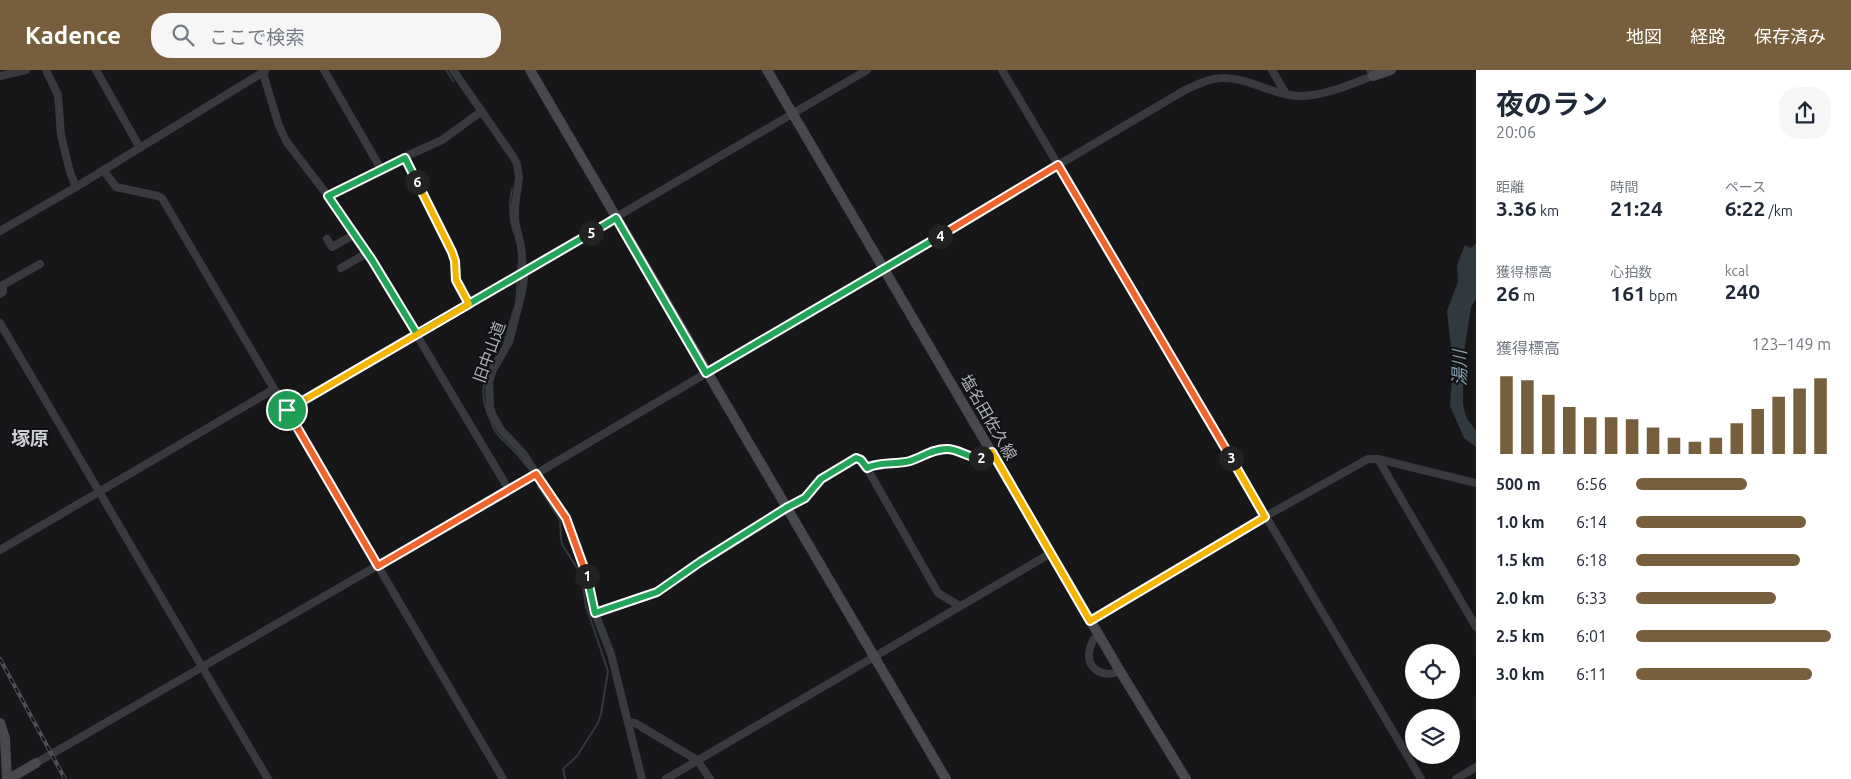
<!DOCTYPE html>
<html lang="ja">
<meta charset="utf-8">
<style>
:root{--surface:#fff;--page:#f6f6f7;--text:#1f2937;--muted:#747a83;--accent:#775f3d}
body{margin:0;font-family:Ubuntu,"Noto Sans JP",sans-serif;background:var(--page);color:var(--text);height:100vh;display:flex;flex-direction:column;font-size:19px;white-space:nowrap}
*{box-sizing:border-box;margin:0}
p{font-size:16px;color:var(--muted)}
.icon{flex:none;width:28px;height:28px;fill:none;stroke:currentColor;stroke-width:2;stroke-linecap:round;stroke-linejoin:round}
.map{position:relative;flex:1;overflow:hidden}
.sheet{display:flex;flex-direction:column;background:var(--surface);width:375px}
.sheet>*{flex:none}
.tools{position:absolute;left:1405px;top:574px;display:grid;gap:10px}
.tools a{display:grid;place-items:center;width:55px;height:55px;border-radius:50%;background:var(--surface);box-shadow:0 5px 20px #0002;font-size:25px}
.pin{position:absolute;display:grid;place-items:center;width:42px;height:42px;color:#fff;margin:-21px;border:2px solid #fff;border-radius:50%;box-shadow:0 1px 5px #0007}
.km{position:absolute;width:25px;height:25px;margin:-12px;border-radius:50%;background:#222;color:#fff;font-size:14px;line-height:25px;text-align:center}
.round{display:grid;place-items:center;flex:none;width:52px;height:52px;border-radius:20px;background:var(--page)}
.summary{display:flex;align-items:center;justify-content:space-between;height:85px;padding:0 20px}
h1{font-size:28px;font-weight:700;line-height:38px}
.metrics{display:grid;grid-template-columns:repeat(3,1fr);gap:8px;height:85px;padding:5px 20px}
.metrics div{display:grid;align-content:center}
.metrics b{font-size:21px;font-weight:700}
.metrics small{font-size:14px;font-weight:400}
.metrics p{font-size:14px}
.chart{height:140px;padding:10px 20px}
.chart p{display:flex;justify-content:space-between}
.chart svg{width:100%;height:90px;margin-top:5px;stroke:var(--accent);stroke-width:6}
ul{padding:0 20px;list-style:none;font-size:16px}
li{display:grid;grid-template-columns:80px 60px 1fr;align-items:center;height:38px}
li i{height:12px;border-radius:6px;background:var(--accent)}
header{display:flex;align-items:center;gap:30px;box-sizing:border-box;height:70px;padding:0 25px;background:var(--accent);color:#fff}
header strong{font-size:24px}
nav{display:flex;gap:28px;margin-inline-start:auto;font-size:18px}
.search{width:350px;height:45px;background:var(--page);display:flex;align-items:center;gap:12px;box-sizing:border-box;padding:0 18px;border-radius:20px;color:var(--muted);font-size:19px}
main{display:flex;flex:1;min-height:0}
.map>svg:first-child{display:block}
.water{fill:#30393e}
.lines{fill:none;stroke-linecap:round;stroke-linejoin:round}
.stream{stroke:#30393e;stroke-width:2}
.street{stroke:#383a3e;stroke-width:8}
.secondary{stroke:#47494d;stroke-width:10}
.rail-casing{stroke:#4e5054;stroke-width:4}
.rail{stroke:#121214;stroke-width:2;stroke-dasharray:5.5;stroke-linecap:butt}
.split-1-casing{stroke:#fff;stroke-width:10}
.split-2-casing{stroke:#fff;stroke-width:10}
.split-3-casing{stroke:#fff;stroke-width:10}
.split-4-casing{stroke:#fff;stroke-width:10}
.split-5-casing{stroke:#fff;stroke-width:10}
.split-6-casing{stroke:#fff;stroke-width:10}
.split-7-casing{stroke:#fff;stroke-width:10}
.split-1{stroke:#f0652b;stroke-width:6}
.split-2{stroke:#22a559;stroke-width:6}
.split-3{stroke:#f5b400;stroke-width:6}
.split-4{stroke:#f0652b;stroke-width:6}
.split-5{stroke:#22a559;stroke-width:6}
.split-6{stroke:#22a559;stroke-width:6}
.split-7{stroke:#f5b400;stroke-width:6}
.labels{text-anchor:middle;stroke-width:4;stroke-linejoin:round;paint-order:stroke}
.street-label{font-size:16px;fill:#aaafb8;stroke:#121214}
.water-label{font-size:18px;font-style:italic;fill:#849fb0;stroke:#121214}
.quarter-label{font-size:19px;font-weight:bold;fill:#cbced4;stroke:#121214}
</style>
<header>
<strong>Kadence</strong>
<div class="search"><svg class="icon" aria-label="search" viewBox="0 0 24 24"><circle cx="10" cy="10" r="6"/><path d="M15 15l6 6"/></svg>ここで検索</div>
<nav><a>地図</a><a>経路</a><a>保存済み</a></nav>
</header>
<main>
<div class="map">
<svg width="1476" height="709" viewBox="0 0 1476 709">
<rect width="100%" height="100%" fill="#171719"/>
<polygon class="water" points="1476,173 1476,229 1471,237 1463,289 1463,335 1467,349 1476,360 1476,377 1464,368 1450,336 1453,295 1447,241 1458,212 1457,195 1465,175 1471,178"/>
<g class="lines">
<g class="stream">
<polyline points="446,0 453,11"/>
<path d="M512,119C509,135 509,147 514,163"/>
<polyline points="518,201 519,190"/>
<polyline points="516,232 518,209"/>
<polyline points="504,273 514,239"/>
<path d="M496,287C482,309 479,325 490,349C492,355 494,361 499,366C509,377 519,384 527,397"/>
<polyline points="538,416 560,450 561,470 563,476 581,504 586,536 608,601 601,644 598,653 577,686 563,699 565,709"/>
</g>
<g class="street">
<polyline points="46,0 58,25 61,65 70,102 76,117"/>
<polyline points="96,0 140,78"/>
<polyline points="324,0 381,99"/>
<polyline points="453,0 514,88 517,94 519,108 515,136 515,151 521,176 524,208 522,222 509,272 493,300 489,312 490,337 493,346 501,360 523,383 549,424 562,441 570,457 587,507 595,543 611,584 642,709"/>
<polyline points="1002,0 1421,709"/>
<polyline points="1272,0 1286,24"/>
<polyline points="263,3 278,53 286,71 328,126 372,190 509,420"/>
<polyline points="0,6 26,0"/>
<polyline points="405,88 452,182 455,191 456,210 469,234"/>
<polyline points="103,100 116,117 158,126 162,128 503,709"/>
<polyline points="328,126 398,90 442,70 482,41"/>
<polyline points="0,161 76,117 265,1"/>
<polyline points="327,169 332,177 355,164"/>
<polyline points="341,198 367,183"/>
<polyline points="0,224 3,222 3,215 40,194"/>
<polyline points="0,253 268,709"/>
<polyline points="287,340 867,0"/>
<polyline points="1378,389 1476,557"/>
<polyline points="867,398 938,523 960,536"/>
<polyline points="0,480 274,319"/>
<polyline points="595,543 657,522 700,492 786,438 805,428 821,409 856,388 861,390 867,398 873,394 911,391 937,380 949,379 979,389 992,382"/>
<polyline points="1090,551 1268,445 1368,389 1378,389 1476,413"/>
<path d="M1099,565C1093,568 1092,572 1090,578C1084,599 1104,609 1120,601"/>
<polyline points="628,652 635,653 697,690 710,709"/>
<path d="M36,693L529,408L1185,20C1197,15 1209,8 1222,8C1248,7 1274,26 1301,26C1325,26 1350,14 1373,6L1370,0"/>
<polyline points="666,709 1051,483"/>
<polyline points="1456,709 1476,697"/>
</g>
<g class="secondary">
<polyline points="530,0 946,709"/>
<polyline points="767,0 1120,601 1186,709"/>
<polyline points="1373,6 1391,0"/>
<polyline points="0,653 5,668 7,709"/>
<polyline points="9,709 36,693"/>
</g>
<g class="rail-casing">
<polyline id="rail" points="0,589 65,709"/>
</g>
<use href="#rail" class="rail"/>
</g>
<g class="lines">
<g class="split-1-casing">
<polyline id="split-1" points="287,340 378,496 536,404 566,448 587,506"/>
</g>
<g class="split-2-casing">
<path id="split-2" d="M587,506L595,543L657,522L700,492L786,438L805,428L821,409L856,388L861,390L867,398C880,391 896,395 910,391C923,387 932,379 947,379C959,379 970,389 981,388"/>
</g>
<g class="split-3-casing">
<polyline id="split-3" points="981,388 992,382 1090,551 1265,447 1231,388"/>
</g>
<g class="split-4-casing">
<polyline id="split-4" points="940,166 1058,95 1231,388"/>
</g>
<g class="split-5-casing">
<polyline id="split-5" points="591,163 616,148 706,303 940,166"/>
</g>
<g class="split-6-casing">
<polyline id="split-6" points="417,112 405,88 328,126 372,190 417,264 591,163"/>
</g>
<g class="split-7-casing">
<polyline id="split-7" points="287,340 469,234 456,210 455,191 452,182 417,112"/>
</g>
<use href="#split-1" class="split-1"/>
<use href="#split-2" class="split-2"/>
<use href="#split-3" class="split-3"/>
<use href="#split-4" class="split-4"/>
<use href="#split-5" class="split-5"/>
<use href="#split-6" class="split-6"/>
<use href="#split-7" class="split-7"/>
</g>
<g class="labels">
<g class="street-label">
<text transform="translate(489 282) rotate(-70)" y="6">旧中山道</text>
<text transform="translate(989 347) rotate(60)" y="6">塩名田佐久線</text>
</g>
<g class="water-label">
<text transform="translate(1460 298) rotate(-90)" y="6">湯川</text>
</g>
<g class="quarter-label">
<text x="30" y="375">塚原</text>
</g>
</g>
</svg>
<div class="tools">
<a><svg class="icon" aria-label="locate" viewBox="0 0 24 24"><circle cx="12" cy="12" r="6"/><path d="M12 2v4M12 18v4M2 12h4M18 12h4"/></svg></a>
<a><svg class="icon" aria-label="layers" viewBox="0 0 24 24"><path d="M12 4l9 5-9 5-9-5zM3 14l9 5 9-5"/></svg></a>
</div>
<div class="pin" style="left:287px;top:340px;background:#1e9e55"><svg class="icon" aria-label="arrive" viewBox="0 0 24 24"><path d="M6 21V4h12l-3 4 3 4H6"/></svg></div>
<b class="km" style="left:587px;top:506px">1</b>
<b class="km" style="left:981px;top:388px">2</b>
<b class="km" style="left:1231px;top:388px">3</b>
<b class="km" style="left:940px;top:166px">4</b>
<b class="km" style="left:591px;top:163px">5</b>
<b class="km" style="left:417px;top:112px">6</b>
</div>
<section class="sheet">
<div class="summary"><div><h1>夜のラン</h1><p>20:06</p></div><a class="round"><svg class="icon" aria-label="share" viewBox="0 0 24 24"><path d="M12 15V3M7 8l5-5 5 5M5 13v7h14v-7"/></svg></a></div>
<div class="metrics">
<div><p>距離</p><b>3.36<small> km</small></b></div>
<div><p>時間</p><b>21:24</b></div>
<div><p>ペース</p><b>6:22<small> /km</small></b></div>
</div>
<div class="metrics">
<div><p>獲得標高</p><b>26<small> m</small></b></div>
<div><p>心拍数</p><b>161<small> bpm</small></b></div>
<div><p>kcal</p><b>240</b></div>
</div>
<div class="chart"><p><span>獲得標高</span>123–149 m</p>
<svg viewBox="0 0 160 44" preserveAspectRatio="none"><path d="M5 44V6M15 44V8M25 44V15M35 44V21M45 44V26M55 44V26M65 44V27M75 44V31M85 44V36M95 44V38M105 44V36M115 44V29M125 44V22M135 44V16M145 44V12M155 44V7"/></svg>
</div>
<ul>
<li><b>500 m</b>6:56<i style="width:57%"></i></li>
<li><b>1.0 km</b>6:14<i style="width:87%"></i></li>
<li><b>1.5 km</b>6:18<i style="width:84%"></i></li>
<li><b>2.0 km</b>6:33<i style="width:72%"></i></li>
<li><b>2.5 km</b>6:01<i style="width:100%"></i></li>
<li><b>3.0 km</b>6:11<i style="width:90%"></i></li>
</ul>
</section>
</main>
